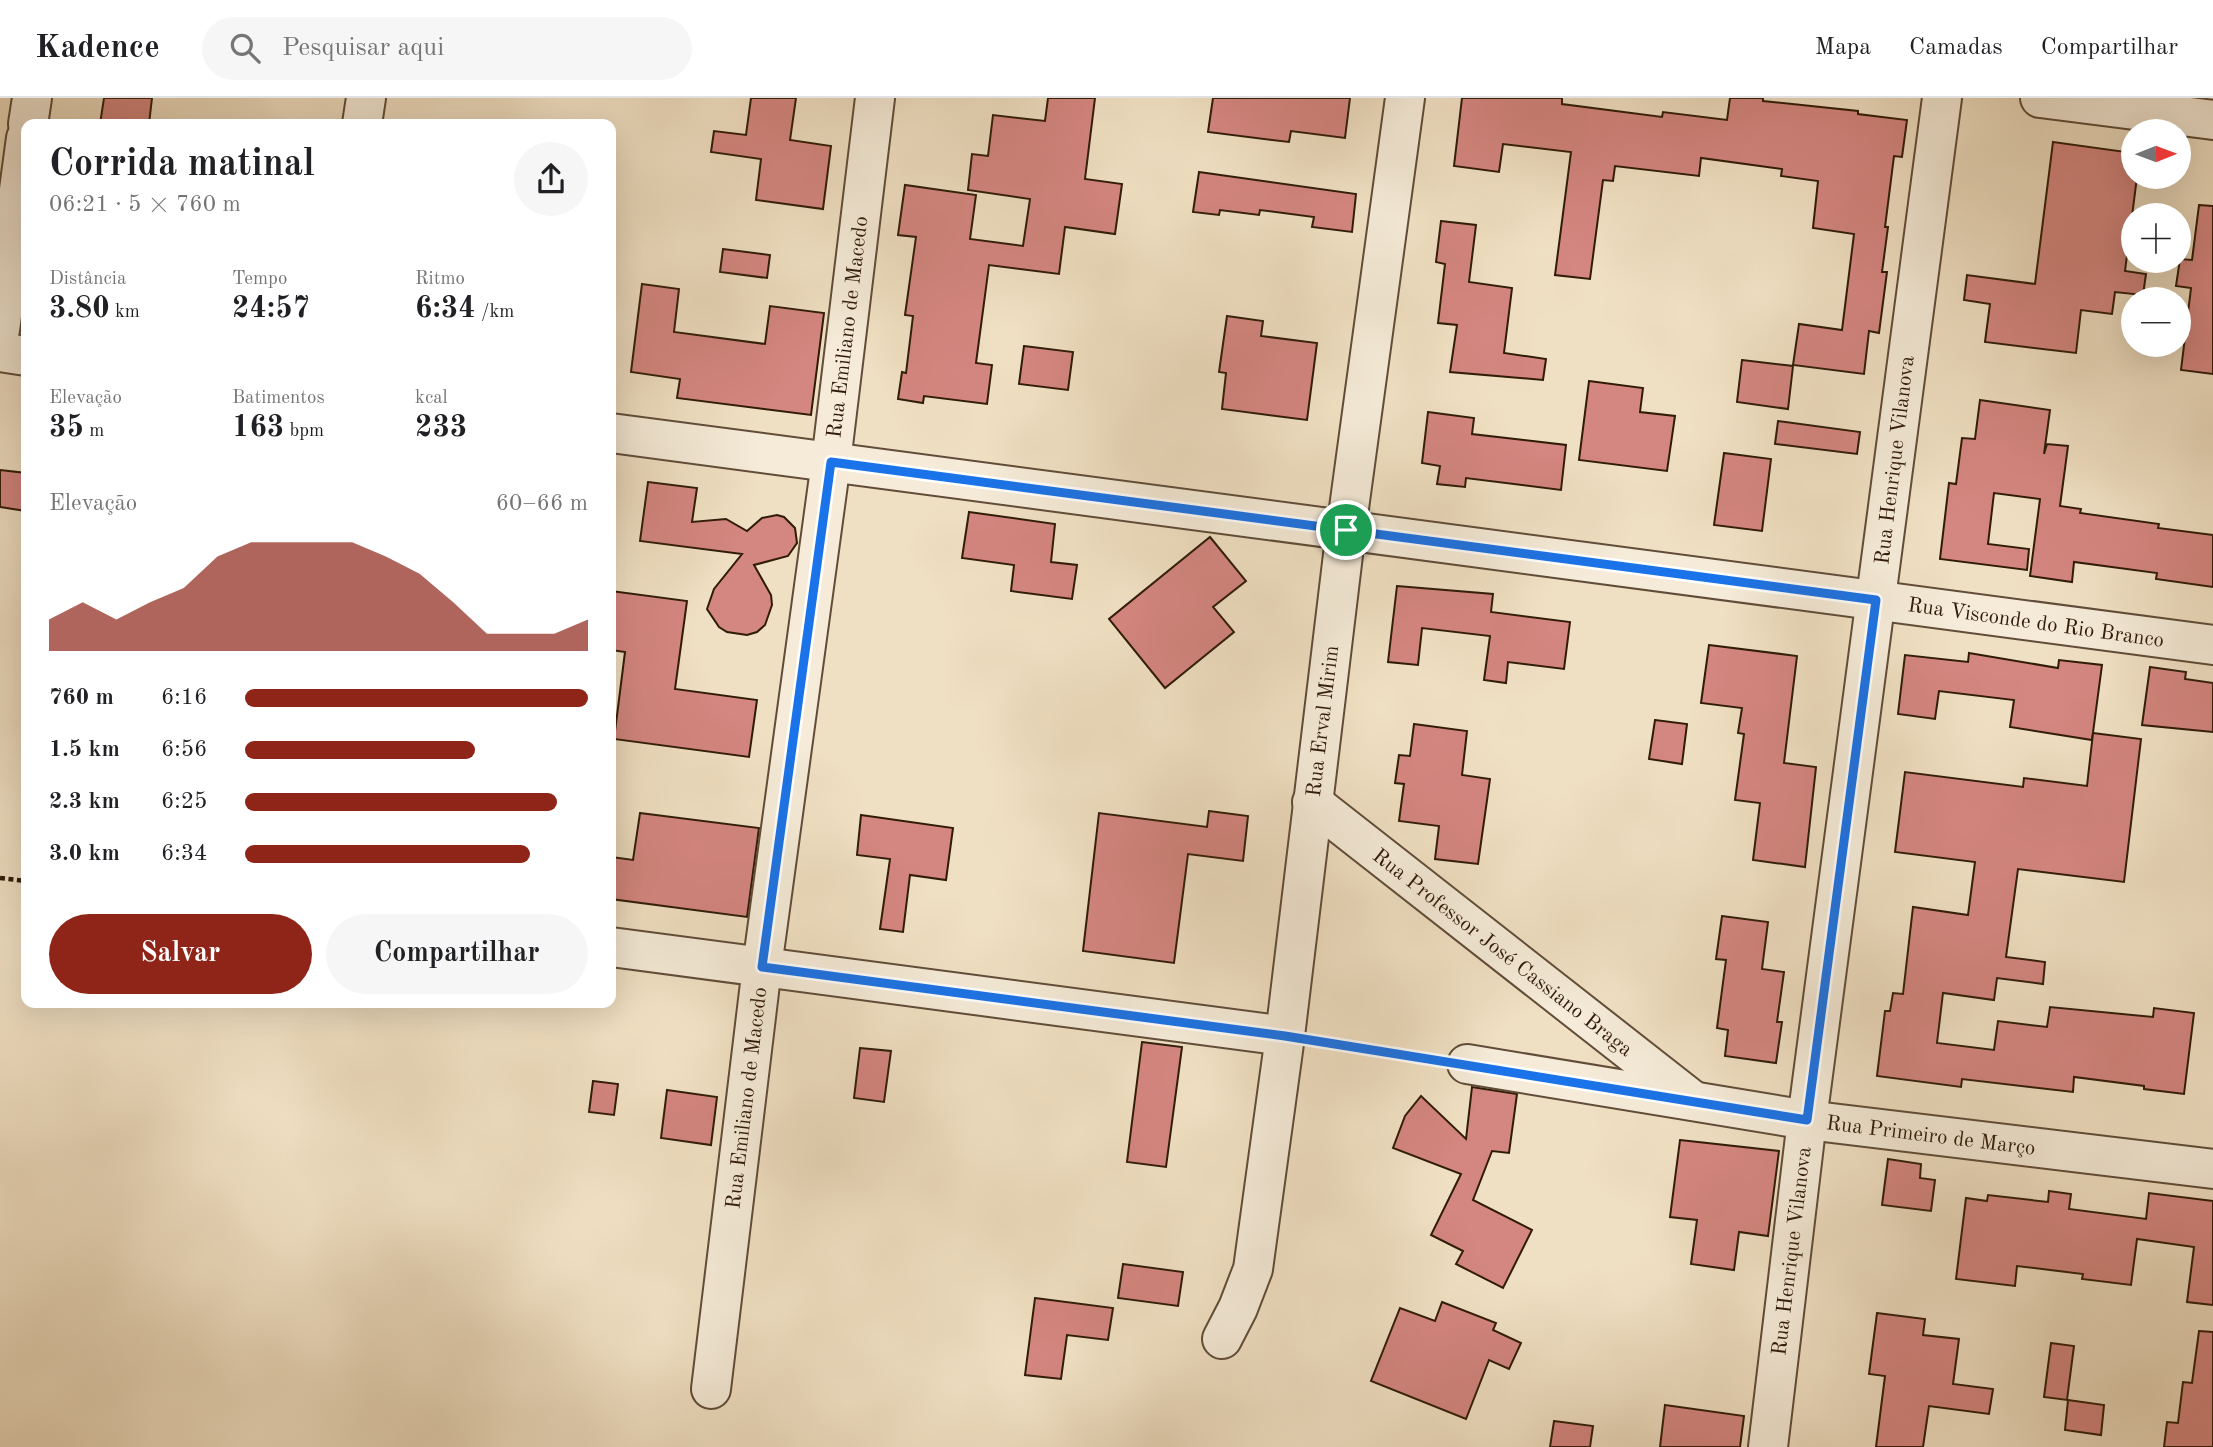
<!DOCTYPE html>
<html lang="pt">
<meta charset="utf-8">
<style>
:root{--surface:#fff;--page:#f6f6f6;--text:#202124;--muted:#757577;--line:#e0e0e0;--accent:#8f2418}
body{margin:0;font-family:"Old Standard TT",serif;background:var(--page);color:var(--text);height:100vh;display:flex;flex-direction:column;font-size:26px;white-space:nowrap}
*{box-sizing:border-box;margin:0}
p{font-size:23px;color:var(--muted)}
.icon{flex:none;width:38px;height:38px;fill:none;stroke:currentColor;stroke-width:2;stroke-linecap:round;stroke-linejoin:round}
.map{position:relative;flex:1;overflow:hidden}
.sheet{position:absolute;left:21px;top:21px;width:595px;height:889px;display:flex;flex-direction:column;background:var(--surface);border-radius:14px;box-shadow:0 7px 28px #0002}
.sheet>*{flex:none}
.needle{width:46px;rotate:89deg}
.fabs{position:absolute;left:2121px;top:21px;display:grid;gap:14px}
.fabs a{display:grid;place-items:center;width:70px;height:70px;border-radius:50%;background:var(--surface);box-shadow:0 7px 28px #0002;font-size:35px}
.pin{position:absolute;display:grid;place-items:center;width:60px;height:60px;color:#fff;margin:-30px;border:4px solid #fff;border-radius:50%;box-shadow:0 2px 7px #0007}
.round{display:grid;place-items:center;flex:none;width:74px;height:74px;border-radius:37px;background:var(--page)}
.head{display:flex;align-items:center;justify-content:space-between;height:119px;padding:0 28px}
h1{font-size:38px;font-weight:700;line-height:52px}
.metrics{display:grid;grid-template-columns:repeat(3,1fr);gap:10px;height:119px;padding:7px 28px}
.metrics div{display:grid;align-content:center}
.metrics b{font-size:30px;font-weight:700}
.metrics small{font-size:19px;font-weight:400}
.metrics p{font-size:19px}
.chart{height:196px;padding:14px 28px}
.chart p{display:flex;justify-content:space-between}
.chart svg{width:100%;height:126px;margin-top:7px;fill:var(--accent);opacity:.7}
.cta{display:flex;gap:14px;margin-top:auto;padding:14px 28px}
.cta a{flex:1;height:80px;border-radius:42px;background:var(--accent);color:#fff;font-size:28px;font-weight:700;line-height:80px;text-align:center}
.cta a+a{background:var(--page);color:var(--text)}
ul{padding:0 28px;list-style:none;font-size:23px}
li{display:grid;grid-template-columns:112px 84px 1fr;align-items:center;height:52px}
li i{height:18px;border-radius:9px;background:var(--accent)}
header{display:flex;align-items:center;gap:42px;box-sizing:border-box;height:98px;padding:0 35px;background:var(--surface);border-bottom:2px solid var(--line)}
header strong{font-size:33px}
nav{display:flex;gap:38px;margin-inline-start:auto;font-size:24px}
.search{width:490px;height:63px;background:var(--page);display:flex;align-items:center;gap:18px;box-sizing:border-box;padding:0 24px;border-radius:38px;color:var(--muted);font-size:26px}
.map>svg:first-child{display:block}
.building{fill:#d48680;stroke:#301b09;stroke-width:2}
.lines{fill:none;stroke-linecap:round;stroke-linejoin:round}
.minor-casing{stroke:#604c38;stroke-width:42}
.path{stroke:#301b09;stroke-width:4.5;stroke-dasharray:5 3.5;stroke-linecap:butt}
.minor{stroke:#f5ebd8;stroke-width:38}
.route-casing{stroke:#fff;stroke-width:14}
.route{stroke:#1a73e8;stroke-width:9}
.labels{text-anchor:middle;stroke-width:7;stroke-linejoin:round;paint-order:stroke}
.street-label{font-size:21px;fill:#301b09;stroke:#f5ebd8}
</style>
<header>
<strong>Kadence</strong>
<div class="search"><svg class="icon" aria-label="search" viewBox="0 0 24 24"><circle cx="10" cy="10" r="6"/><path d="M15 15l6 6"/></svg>Pesquisar aqui</div>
<nav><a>Mapa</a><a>Camadas</a><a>Compartilhar</a></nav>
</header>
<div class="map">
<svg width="2213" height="1349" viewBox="0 0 2213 1349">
<rect width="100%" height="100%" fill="#f0e0c3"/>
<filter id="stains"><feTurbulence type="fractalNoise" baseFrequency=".00286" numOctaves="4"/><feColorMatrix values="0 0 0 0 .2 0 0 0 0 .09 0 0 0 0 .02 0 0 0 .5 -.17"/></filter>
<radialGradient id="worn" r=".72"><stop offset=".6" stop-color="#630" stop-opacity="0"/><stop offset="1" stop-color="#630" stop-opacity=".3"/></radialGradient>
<g class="building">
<polygon points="104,0 152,0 149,26 100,26"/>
<polygon points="751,0 796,0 790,42 831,48 823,111 756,102 761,61 711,54 714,33 746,37"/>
<polygon points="1048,0 1095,0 1085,81 1122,86 1115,136 1065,129 1059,176 989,167 976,265 992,267 987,306 924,298 923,305 898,301 902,274 906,275 913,218 905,217 916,139 898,137 905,87 976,97 970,141 1023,148 1030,101 968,92 972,56 988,58 993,17 1045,23"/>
<polygon points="1213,0 1350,0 1345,40 1291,33 1289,44 1208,34"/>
<polygon points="1462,0 1562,0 1562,6 1662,19 1663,14 1727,22 1730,0 1763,0 1763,3 1858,13 1858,16 1907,22 1902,59 1894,58 1885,129 1888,129 1882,174 1887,174 1879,235 1869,233 1864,276 1793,267 1799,226 1842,232 1854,136 1813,130 1818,83 1781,78 1782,71 1701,60 1699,78 1615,68 1613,83 1603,82 1590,181 1555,177 1571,54 1503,46 1499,74 1454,68"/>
<polygon points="2053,44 2133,55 2133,79 2137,79 2125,173 2146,176 2143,197 2115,194 2112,216 2081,212 2076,255 1985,244 1990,206 1964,202 1967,177 2035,186"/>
<polygon points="1199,74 1356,96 1352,134 1312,129 1314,119 1260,112 1259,117 1220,112 1219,117 1193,114"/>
<polygon points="2199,107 2213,108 2213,276 2181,272 2191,190 2176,188 2180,161 2192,162"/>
<polygon points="1441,123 1476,127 1469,184 1512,190 1504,255 1546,261 1543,282 1450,274 1457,227 1438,225 1445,166 1436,164"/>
<polygon points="723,151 770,157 767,180 720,174"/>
<polygon points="642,186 679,191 674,234 765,246 770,208 824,215 811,317 677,300 680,281 631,274"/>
<polygon points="1227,218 1263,223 1261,238 1317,245 1307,322 1222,311 1226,275 1219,274"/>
<polygon points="1024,248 1073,254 1068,292 1019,286"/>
<polygon points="1742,262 1793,268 1788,311 1737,304"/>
<polygon points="1589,283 1643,290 1640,314 1675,318 1667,373 1579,362"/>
<polygon points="1980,302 2050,312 2044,356 2047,346 2068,348 2060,408 2081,411 2080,415 2159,426 2158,430 2213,437 2213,489 2156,481 2157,475 2074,464 2072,484 2030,478 2040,401 1994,395 1988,446 2029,451 2027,472 1940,461 1949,385 1956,386 1962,340 1975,341"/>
<polygon points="1428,314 1474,320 1472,336 1566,347 1561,392 1466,380 1465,389 1437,386 1440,368 1422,365"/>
<polygon points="1778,323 1860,334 1857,356 1775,346"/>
<polygon points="1724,355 1771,361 1762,433 1714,427"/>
<polygon points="0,372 26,375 26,413 0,409"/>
<polygon points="648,384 697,390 692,424 726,421 747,433 762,420 777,417 784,419 795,430 797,445 788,458 754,467 771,497 772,507 765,527 757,534 747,537 727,534 719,529 707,511 714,491 742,456 640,443"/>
<polygon points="969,414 1055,426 1051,464 1077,467 1072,501 1011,493 1014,467 962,460"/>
<polygon points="1210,439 1246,483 1213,509 1234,534 1165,590 1109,521"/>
<polygon points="1397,488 1493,496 1491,514 1570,524 1564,571 1508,564 1506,585 1484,582 1490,538 1422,530 1418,567 1388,564"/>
<polygon points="611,493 687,503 675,591 757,602 749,659 614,641 625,554 611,552"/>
<polygon points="1709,547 1797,558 1784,665 1816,669 1805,769 1753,762 1760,705 1735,702 1744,636 1738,635 1742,610 1701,605"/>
<polygon points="1969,555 2058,570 2059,562 2102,567 2092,642 2010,629 2014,602 1939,593 1935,621 1898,616 1905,557 1968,564"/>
<polygon points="2150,569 2186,574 2185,581 2213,585 2213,634 2142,627"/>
<polygon points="1655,622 1687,626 1682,666 1649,661"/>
<polygon points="1414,626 1467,633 1462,677 1490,681 1478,766 1435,761 1439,728 1399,723 1404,686 1395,685 1399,657 1410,658"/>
<polygon points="2093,635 2141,641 2124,784 2018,771 2006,859 2045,864 2043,886 1997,880 1994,902 1943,895 1937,945 1994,952 1998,923 2047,929 2050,909 2153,919 2154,910 2194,915 2184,996 2144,991 2144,988 2074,979 2073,994 1962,981 1961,989 1877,978 1885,913 1890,913 1893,895 1903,896 1913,809 1968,817 1975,764 1895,754 1905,674 2023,689 2024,680 2087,688"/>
<polygon points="1209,713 1248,718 1243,763 1188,756 1174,865 1083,853 1099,715 1207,729"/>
<polygon points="640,715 759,730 747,819 611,801 611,759 633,762"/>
<polygon points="861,717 953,730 946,782 910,777 903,834 880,831 890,761 857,757"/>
<polygon points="1722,818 1768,824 1762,871 1784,874 1777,924 1782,924 1776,965 1725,958 1728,932 1717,930 1726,862 1716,861"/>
<polygon points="1142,944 1182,949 1166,1069 1127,1064"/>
<polygon points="860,950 891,953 884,1004 854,1000"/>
<polygon points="593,983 618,986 614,1017 589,1014"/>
<polygon points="1472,989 1517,996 1509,1055 1492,1053 1473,1102 1532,1132 1503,1190 1456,1166 1463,1153 1431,1137 1461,1076 1393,1050 1405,1018 1421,998 1466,1041"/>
<polygon points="667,992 717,999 711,1047 661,1040"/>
<polygon points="1680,1042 1779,1053 1768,1138 1739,1134 1734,1172 1691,1166 1697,1122 1670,1119"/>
<polygon points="1888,1061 1921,1066 1920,1080 1935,1082 1931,1113 1882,1107"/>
<polygon points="2049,1093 2071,1096 2069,1111 2146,1121 2149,1095 2213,1103 2213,1207 2187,1204 2194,1149 2137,1141 2131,1187 2082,1181 2083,1176 2017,1168 2015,1188 1956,1181 1966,1100 1987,1103 1988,1097 2048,1104"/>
<polygon points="1123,1166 1183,1174 1178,1208 1118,1200"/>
<polygon points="1035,1200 1113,1210 1108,1242 1067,1237 1061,1281 1025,1277"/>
<polygon points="1442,1204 1496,1225 1493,1232 1521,1245 1509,1271 1489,1262 1466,1321 1371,1283 1400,1210 1435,1223"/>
<polygon points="1877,1215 1925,1221 1923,1237 1959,1241 1953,1286 1993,1291 1989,1316 1929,1308 1923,1349 1876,1349 1885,1278 1869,1276"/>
<polygon points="2199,1233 2213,1234 2213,1349 2164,1349 2167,1324 2178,1325 2183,1284 2192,1285"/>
<polygon points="2051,1245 2074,1248 2067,1302 2044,1299"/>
<polygon points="2068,1302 2104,1307 2101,1337 2065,1332"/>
<polygon points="1665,1307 1744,1318 1740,1349 1660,1349"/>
<polygon points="1554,1323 1593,1328 1590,1349 1550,1349"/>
</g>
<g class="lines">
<g class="minor-casing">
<g id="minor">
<polyline points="2040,0 2213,22"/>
<polyline points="28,26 32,0"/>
<polyline points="362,26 366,0"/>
<polyline points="0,232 26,40"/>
<polyline points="0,254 26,258"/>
<polyline points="611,335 2213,547"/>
<polyline points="1312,704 1691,1001"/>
<polyline points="611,849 1285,938"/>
<polyline points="1467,966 1807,1022 2213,1071"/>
<polyline points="1222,1241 1238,1210 1253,1171 1285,938 1346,432 1405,0"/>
<polyline points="711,1291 762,869 831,364 875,0"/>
<polyline points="1768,1349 1807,1022 1942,0"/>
</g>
</g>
<g class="path">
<polyline points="0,780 26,783"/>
<polyline points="1315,943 1438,962"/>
</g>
<use href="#minor" class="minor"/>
</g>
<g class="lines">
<g class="route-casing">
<polygon id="route" points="831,364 1876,502 1807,1022 1285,938 762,869"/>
</g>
<use href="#route" class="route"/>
</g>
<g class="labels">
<g class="street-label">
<text transform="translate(847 229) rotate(-83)" y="7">Rua Emiliano de Macedo</text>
<text transform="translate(1894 362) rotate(-83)" y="7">Rua Henrique Vilanova</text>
<text transform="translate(2036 524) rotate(8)" y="7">Rua Visconde do Rio Branco</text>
<text transform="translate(1322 623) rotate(-83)" y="7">Rua Erval Mirim</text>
<text transform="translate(1503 854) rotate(38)" y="7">Rua Professor José Cassiano Braga</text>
<text transform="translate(746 1000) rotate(-83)" y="7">Rua Emiliano de Macedo</text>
<text transform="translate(1931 1037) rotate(7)" y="7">Rua Primeiro de Março</text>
<text transform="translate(1791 1153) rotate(-83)" y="7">Rua Henrique Vilanova</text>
</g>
</g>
<rect width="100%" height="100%" filter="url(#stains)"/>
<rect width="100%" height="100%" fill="url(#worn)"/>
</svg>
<div class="fabs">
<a><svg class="needle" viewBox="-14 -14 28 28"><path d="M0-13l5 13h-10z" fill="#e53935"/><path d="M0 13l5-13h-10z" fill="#757577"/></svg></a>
<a>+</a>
<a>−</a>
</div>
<div class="pin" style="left:1346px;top:432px;background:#1e9e55"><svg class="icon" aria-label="arrive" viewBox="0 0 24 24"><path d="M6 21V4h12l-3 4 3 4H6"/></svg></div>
<section class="sheet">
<div class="head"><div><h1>Corrida matinal</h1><p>06:21 · 5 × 760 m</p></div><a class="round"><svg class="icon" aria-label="share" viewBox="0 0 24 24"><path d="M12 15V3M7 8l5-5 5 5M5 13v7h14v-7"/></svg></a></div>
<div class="metrics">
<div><p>Distância</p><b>3.80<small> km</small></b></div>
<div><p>Tempo</p><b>24:57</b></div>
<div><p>Ritmo</p><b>6:34<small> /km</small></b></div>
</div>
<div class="metrics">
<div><p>Elevação</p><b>35<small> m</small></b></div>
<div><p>Batimentos</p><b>163<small> bpm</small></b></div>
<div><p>kcal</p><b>233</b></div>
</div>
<div class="chart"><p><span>Elevação</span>60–66 m</p>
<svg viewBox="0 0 160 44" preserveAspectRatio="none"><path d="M0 44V33L10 27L20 33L30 27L40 22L50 11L60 6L70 6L80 6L90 6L100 11L110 17L120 27L130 38L140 38L150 38L160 33V44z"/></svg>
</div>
<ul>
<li><b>760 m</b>6:16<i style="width:100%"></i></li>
<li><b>1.5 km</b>6:56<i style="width:67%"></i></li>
<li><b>2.3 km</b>6:25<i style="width:91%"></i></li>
<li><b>3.0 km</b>6:34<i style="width:83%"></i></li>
</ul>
<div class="cta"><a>Salvar</a><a>Compartilhar</a></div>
</section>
</div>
